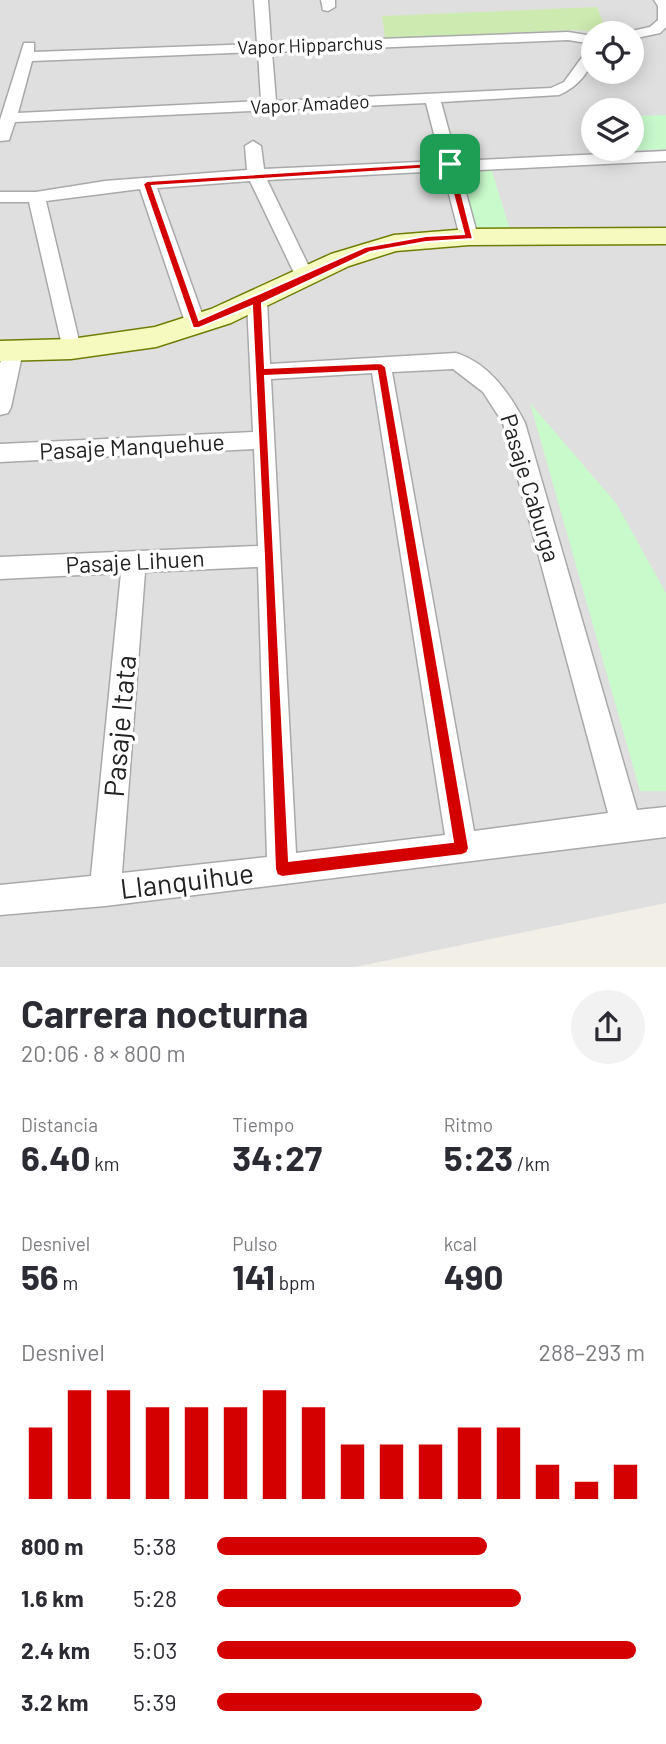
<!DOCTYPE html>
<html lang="es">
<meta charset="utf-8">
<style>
:root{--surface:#fff;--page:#f2f2f3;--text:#2b2b33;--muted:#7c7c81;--accent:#d40000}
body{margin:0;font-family:Barlow,sans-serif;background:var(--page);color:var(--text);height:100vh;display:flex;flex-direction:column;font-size:26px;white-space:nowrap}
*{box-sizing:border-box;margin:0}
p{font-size:23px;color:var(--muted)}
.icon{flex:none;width:38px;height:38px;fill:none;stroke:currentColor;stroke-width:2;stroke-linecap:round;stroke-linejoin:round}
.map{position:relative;height:967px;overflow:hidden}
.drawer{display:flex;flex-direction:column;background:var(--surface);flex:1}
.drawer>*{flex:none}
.tools{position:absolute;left:581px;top:21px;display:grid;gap:14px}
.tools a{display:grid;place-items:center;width:63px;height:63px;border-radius:50%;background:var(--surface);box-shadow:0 4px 18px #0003;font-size:35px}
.pin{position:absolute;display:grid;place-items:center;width:60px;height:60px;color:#fff;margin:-30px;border-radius:14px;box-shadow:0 4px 10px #0006}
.round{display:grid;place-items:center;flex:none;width:74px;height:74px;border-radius:37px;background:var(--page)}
.headline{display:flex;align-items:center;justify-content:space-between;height:119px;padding:0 21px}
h1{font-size:38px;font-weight:700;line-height:52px}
.stats{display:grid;grid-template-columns:repeat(3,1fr);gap:10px;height:119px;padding:7px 21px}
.stats div{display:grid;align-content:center}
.stats b{font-size:35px;font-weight:700}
.stats small{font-size:19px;font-weight:400}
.stats p{font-size:19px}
.chart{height:196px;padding:14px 21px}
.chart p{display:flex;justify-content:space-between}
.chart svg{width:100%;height:126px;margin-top:7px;stroke:var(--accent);stroke-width:6}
ul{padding:0 21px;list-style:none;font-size:23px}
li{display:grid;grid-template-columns:112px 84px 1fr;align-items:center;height:52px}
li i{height:18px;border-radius:9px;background:var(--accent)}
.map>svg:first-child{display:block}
.residential{fill:#e0dfdf;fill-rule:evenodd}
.grass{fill:#cdebb0}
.park{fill:#c8facc}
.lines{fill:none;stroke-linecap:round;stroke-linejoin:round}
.street-casing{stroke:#a9a9a9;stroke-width:3}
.secondary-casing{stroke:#707d05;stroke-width:3}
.street{fill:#fff;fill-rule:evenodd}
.secondary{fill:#f7fabf;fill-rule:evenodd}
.route{fill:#d40000;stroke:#fff;stroke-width:2;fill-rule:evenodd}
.labels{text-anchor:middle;stroke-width:7;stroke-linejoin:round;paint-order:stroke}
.far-street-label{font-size:19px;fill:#222;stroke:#fff}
.street-label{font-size:23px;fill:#222;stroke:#fff}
.near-street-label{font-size:28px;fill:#222;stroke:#fff}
</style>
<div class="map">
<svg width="666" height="967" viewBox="0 0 666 967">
<rect width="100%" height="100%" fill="#f2efe9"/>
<path class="residential" d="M0,0H666V903L355,967H0ZM593,33H632V72H593ZM593,110H632V149H593Z"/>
<polygon class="grass" points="597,7 607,32 575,30 385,38 382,16"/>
<g class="park">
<polygon points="666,115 666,149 602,152 601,149 632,149 632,116"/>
<polygon points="491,168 510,230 482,230 473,224 461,173 463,170"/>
<polygon points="530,403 616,503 666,593 666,791 640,791"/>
</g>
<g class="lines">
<g class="street-casing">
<g id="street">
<path d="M254,0H268L271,43L568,32L593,36V44L568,40L272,52L276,101L551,88L564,82L588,49L593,48C594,69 579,86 559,95L441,102L457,161L666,151V161L460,171L478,237L469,243L460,237L443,171L267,180L314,277L312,282H298L296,277L250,181L157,188L206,325L203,330H189L186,325L140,189L46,201L81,349L78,354L71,356L64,354L29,202H0V192H36L105,181L247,170L245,146L253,141L261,146L264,169L441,161L426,103L15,122L9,140L0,141V120L24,43H34V52L257,44ZM258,52L261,101L18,113L32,61Z"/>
<polygon points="321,0 335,0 335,7 328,11 323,10"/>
<polygon points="654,0 666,0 666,27 660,33 632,39 632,33 627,32 650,27 658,20 658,6"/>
<path d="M257,294L264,296L267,301L270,364L456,353C490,364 509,393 525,423L637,810L666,807V837L105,906L0,915V885L91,876L121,573L0,579V557L258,546L254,449L0,462V444L253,432L247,301L250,296ZM453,369L483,392L503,423L608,813L474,831L392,372ZM372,373L445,835L296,853L271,379ZM258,567L267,857L122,873L145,572Z"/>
<polygon points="13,343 20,346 23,351 11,407 8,413 0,415 0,363 6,346"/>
</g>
</g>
<g class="secondary-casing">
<polygon id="secondary" points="666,228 666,244 469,245 396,251 349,266 231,323 156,347 71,359 0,361 0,341 71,339 155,327 211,309 331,254 394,235 469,229"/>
</g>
<use href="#street" class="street"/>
<use href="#secondary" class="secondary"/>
</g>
<path class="route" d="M450,162L454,164L473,239L426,242L370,252L262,303L265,368L381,363L386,367L469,848L467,853L462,855L282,877L277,875L275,869L264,556L252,306L199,328H193L143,184L147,181ZM446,167L464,234L426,236L365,247L199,320L152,186ZM377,371L453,842L289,861L265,376Z"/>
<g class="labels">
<g class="far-street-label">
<text transform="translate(310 45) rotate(-2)" y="7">Vapor Hipparchus</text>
<text transform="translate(310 104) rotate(-3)" y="7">Vapor Amadeo</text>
</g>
<g class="street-label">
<text transform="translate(132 447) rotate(-3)" y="8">Pasaje Manquehue</text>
<text transform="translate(530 488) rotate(73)" y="8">Pasaje Caburga</text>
<text transform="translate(135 562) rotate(-3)" y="8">Pasaje Lihuen</text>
</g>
<g class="near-street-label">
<text transform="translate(120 726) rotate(-85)" y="10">Pasaje Itata</text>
<text transform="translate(187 881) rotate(-7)" y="10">Llanquihue</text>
</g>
</g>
</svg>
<div class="tools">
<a><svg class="icon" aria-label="locate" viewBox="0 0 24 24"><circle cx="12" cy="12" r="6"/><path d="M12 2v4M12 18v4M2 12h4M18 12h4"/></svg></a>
<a><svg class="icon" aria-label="layers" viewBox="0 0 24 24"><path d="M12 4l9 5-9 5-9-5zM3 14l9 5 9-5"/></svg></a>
</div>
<div class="pin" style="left:450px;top:164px;background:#1e9e55"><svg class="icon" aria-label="arrive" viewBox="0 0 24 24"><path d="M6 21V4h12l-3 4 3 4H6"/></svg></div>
</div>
<section class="drawer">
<div class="headline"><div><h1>Carrera nocturna</h1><p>20:06 · 8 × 800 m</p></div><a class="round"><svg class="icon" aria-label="share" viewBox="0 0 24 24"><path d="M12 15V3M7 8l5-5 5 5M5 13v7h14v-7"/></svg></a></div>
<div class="stats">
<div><p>Distancia</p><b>6.40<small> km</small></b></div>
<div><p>Tiempo</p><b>34:27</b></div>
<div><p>Ritmo</p><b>5:23<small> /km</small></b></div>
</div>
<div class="stats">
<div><p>Desnivel</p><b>56<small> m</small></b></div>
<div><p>Pulso</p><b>141<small> bpm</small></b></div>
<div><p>kcal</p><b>490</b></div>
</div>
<div class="chart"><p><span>Desnivel</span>288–293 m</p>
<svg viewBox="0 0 160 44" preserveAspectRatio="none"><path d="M5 44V19M15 44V6M25 44V6M35 44V12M45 44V12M55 44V12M65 44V6M75 44V12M85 44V25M95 44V25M105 44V25M115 44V19M125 44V19M135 44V32M145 44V38M155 44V32"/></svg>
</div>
<ul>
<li><b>800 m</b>5:38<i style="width:63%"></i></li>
<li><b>1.6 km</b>5:28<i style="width:71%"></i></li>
<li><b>2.4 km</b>5:03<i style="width:98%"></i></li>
<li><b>3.2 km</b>5:39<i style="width:62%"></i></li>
</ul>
</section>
